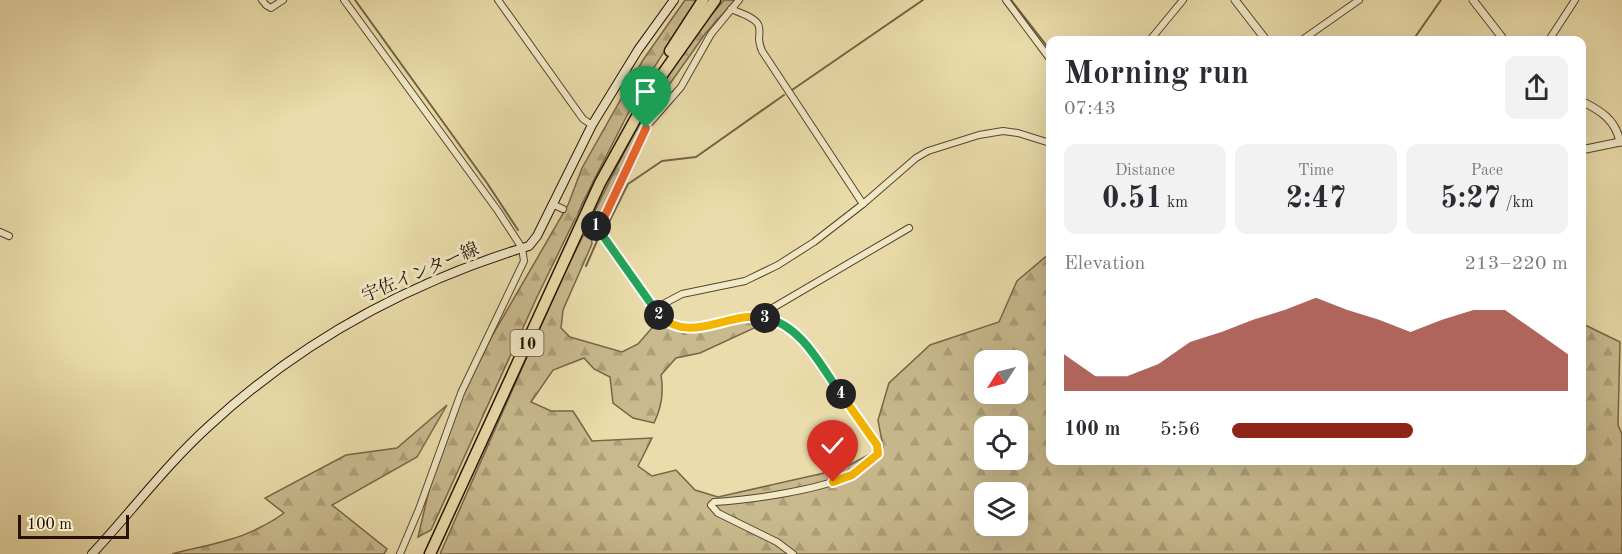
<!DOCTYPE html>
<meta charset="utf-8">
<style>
:root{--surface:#fff;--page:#f2f2f3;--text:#2b2b33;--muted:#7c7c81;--accent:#8f2418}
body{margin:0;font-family:"Old Standard TT","Noto Serif JP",serif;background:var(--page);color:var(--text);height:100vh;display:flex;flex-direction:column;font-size:22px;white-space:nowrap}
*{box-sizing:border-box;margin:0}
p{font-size:20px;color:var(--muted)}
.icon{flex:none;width:33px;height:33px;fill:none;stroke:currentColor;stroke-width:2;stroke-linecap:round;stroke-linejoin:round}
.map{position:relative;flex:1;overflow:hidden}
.panel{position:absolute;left:1046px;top:36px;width:540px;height:429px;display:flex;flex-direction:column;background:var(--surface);border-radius:12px;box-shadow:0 6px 24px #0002}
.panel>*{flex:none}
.needle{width:39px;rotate:234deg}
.tools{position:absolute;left:974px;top:350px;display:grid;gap:12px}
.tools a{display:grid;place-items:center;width:54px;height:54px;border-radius:12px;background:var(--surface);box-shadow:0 6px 24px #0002;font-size:30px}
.scale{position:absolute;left:18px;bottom:15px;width:111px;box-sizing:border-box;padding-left:6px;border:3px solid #251200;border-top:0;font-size:16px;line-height:21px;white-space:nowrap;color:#251200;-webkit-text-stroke:4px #f2e9c8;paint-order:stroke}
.pin{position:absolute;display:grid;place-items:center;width:51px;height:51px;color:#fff;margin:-62px -26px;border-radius:50% 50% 50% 0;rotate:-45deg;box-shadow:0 0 6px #0007}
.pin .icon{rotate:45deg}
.km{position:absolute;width:30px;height:30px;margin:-15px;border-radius:50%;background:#222;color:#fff;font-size:16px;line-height:30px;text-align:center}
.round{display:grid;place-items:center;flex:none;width:63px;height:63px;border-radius:12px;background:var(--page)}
.overview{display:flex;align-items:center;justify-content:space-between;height:102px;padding:0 18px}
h1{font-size:33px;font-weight:800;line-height:45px}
.figures{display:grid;grid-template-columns:repeat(3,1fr);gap:9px;height:102px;padding:6px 18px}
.figures div{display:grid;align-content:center;border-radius:12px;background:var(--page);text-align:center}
.figures b{font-size:30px;font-weight:800}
.figures small{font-size:16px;font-weight:400}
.figures p{font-size:16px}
.chart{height:168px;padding:12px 18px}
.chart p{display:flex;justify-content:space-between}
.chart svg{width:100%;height:108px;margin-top:6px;fill:var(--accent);opacity:.7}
ul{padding:0 18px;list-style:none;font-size:20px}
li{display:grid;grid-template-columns:96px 72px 1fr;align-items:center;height:45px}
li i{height:15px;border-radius:8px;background:var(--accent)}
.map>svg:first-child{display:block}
.forest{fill:url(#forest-firs);stroke:#776647;stroke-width:1.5;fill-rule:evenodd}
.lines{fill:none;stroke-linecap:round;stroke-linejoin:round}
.stream{stroke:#746244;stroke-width:2}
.minor-tunnel{stroke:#c3b489;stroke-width:6;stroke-dasharray:6 3;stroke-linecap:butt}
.minor-casing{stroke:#56452b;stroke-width:8}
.tertiary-casing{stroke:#56452b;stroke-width:9}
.secondary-casing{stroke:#251200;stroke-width:10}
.motorway-casing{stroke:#251200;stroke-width:13}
.minor{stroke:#f2e9c8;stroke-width:6}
.tertiary{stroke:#f2e9c8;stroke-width:7}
.secondary{stroke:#f2e9c8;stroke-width:8}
.motorway{stroke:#ebddab;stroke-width:10}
.split-1-casing{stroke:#fff;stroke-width:12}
.split-2-casing{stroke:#fff;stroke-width:12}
.split-3-casing{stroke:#fff;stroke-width:12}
.split-4-casing{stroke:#fff;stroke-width:12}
.split-5-casing{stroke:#fff;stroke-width:12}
.split-1{stroke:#f0652b;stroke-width:8}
.split-2{stroke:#22a559;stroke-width:8}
.split-3{stroke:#f5b400;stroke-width:8}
.split-4{stroke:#22a559;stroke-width:8}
.split-5{stroke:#f5b400;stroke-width:8}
.labels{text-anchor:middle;stroke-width:6;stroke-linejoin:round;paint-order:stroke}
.shield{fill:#f2e9c8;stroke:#62523c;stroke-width:1.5}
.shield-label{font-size:16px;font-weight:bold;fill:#251200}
.street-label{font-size:18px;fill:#251200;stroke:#f2e9c8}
</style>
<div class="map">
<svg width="1622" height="554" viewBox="0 0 1622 554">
<defs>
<pattern id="forest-firs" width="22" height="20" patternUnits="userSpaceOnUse" patternTransform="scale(1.5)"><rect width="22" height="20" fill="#c9ba8e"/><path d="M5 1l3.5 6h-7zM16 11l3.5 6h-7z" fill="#ac9f79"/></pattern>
</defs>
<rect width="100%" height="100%" fill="#ebddab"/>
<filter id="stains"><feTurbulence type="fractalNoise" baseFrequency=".00333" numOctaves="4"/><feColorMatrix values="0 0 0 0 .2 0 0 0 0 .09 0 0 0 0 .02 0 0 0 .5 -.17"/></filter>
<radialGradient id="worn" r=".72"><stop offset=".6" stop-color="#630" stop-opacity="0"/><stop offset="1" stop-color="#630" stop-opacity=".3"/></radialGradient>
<g class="forest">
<polygon points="685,0 697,0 641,88 593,182 537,297 431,530 418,537 441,439 492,336 568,205 582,168 643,60"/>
<path d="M724,0H735L705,34L645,119L612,195L599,217H592C629,140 667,66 724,0Z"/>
<path d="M591,235L592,244L563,310L561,328L570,337L622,352L638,344L658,321L684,334L751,321L763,324L700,353L676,358L661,375C664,393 662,407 654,423L633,418L613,403L610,377L594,369L584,358L553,370L531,402L551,411H573L592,441L652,438L638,466L652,476L676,470L695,490L718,497L842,469L883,447L878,420L889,383L930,345L999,322L1017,281L1050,253V460H1581V323L1620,342L1618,425L1622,434V554H440L564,273L583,236ZM984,360H1017V393H984ZM984,426H1017V459H984ZM984,492H1017V525H984Z"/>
<path d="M447,405L417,457L332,505L387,549L384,554H172C191,548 210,546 228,540C247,535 269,524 284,513L265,498L346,455L397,448Z"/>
</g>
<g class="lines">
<g class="stream">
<polyline points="355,0 487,183 518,230"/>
<polyline points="1011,0 1050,50"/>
<polyline points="1413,40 1441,0"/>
<polyline points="792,90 923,0"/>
<polyline points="607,226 628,184 662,161 696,157 784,95"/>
<polyline points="586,266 597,241"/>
</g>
<polyline class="minor-tunnel" points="563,209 585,220"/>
<g class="minor-casing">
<g id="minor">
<polyline points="262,0 266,5 271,8 283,0"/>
<polyline points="344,0 498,211 522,248 524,261 461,393 419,509 400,554"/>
<polyline points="498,0 583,119 592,125"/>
<polyline points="1006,0 1050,59"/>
<path d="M731,9C738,12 758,18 759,27C761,38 756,36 762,51L863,204"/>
<polyline points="1150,40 1183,0"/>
<polyline points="1302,40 1359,0"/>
<polyline points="1549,40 1575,0"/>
<polyline points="552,204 563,209"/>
<path d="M591,222L658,315C694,350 734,305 772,320C783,324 794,331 802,340C814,354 824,370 834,385C849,405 864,424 877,445L878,454C871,462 862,470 852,474C822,490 749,500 714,502L711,505L718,513L777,542L793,554"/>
<polyline points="595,227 602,222 646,127 681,87 711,34 739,0"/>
<polyline points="0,232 9,236"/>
<polyline points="654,309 682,294 745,281 778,265 814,242 863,204 916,158 928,151 979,135 1003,131 1018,133 1050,143"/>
<polyline points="759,316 909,228"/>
</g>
</g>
<g class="tertiary-casing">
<g id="tertiary">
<polyline points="1235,0 1266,40"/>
<polyline points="1473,0 1504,40"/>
<path d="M1581,101C1600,110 1616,120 1620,142H1622"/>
<polyline points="1581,150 1620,142"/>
</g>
</g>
<g class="secondary-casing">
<path id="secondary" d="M92,554C131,512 166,465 209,426C300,342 410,282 529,246L537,236L592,125L638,50L674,0"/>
</g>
<g class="motorway-casing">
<g id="motorway">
<polyline points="670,51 703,0"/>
<polyline points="430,554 600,183 652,89 715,0"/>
</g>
</g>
<use href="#minor" class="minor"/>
<use href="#tertiary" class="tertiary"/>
<use href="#secondary" class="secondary"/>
<use href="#motorway" class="motorway"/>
</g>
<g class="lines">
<g class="split-1-casing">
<polyline id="split-1" points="596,226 602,222 646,128"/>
</g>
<g class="split-2-casing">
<polyline id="split-2" points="596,226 659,315"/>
</g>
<g class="split-3-casing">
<path id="split-3" d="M659,315C691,346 729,310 765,318"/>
</g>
<g class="split-4-casing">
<path id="split-4" d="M765,318C802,325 821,367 841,394"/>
</g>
<g class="split-5-casing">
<polyline id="split-5" points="833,482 852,475 878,454 877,445 841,394"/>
</g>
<use href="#split-1" class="split-1"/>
<use href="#split-2" class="split-2"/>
<use href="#split-3" class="split-3"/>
<use href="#split-4" class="split-4"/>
<use href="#split-5" class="split-5"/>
</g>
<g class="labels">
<rect class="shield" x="510.5" y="330" width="33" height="26" rx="4.5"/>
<g class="shield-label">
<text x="527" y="349">10</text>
</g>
<g class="street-label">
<text transform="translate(420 272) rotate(-23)" y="6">宇佐インター線</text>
</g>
</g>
<rect width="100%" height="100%" filter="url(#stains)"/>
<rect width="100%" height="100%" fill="url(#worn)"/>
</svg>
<div class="tools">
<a><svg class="needle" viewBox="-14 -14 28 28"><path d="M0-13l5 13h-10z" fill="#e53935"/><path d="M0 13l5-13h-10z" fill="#7c7c81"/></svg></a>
<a><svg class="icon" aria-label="locate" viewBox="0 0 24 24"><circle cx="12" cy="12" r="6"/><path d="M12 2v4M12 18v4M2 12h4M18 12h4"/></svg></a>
<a><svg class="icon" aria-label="layers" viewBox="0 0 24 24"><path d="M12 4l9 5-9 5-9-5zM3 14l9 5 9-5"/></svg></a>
</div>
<div class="scale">100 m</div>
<div class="pin" style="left:646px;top:128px;background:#1e9e55"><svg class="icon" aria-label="arrive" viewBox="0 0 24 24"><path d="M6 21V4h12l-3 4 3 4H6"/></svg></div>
<div class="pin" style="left:833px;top:482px;background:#d93025"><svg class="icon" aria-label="check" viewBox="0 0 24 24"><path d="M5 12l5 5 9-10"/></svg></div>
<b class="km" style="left:596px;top:226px">1</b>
<b class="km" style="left:659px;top:315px">2</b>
<b class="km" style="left:765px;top:318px">3</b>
<b class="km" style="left:841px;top:394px">4</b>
<section class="panel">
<div class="overview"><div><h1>Morning run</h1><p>07:43</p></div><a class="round"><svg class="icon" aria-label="share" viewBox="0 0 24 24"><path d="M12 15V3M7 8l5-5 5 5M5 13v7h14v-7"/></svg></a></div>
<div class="figures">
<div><p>Distance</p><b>0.51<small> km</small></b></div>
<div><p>Time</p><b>2:47</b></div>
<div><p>Pace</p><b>5:27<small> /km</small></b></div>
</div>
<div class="chart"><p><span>Elevation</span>213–220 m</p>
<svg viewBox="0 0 160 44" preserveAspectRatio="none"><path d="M0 44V29L10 38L20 38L30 33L40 24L50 20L60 15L70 11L80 6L90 11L100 15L110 20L120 15L130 11L140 11L150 20L160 29V44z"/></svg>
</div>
<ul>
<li><b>100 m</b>5:56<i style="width:54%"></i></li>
</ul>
</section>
</div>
